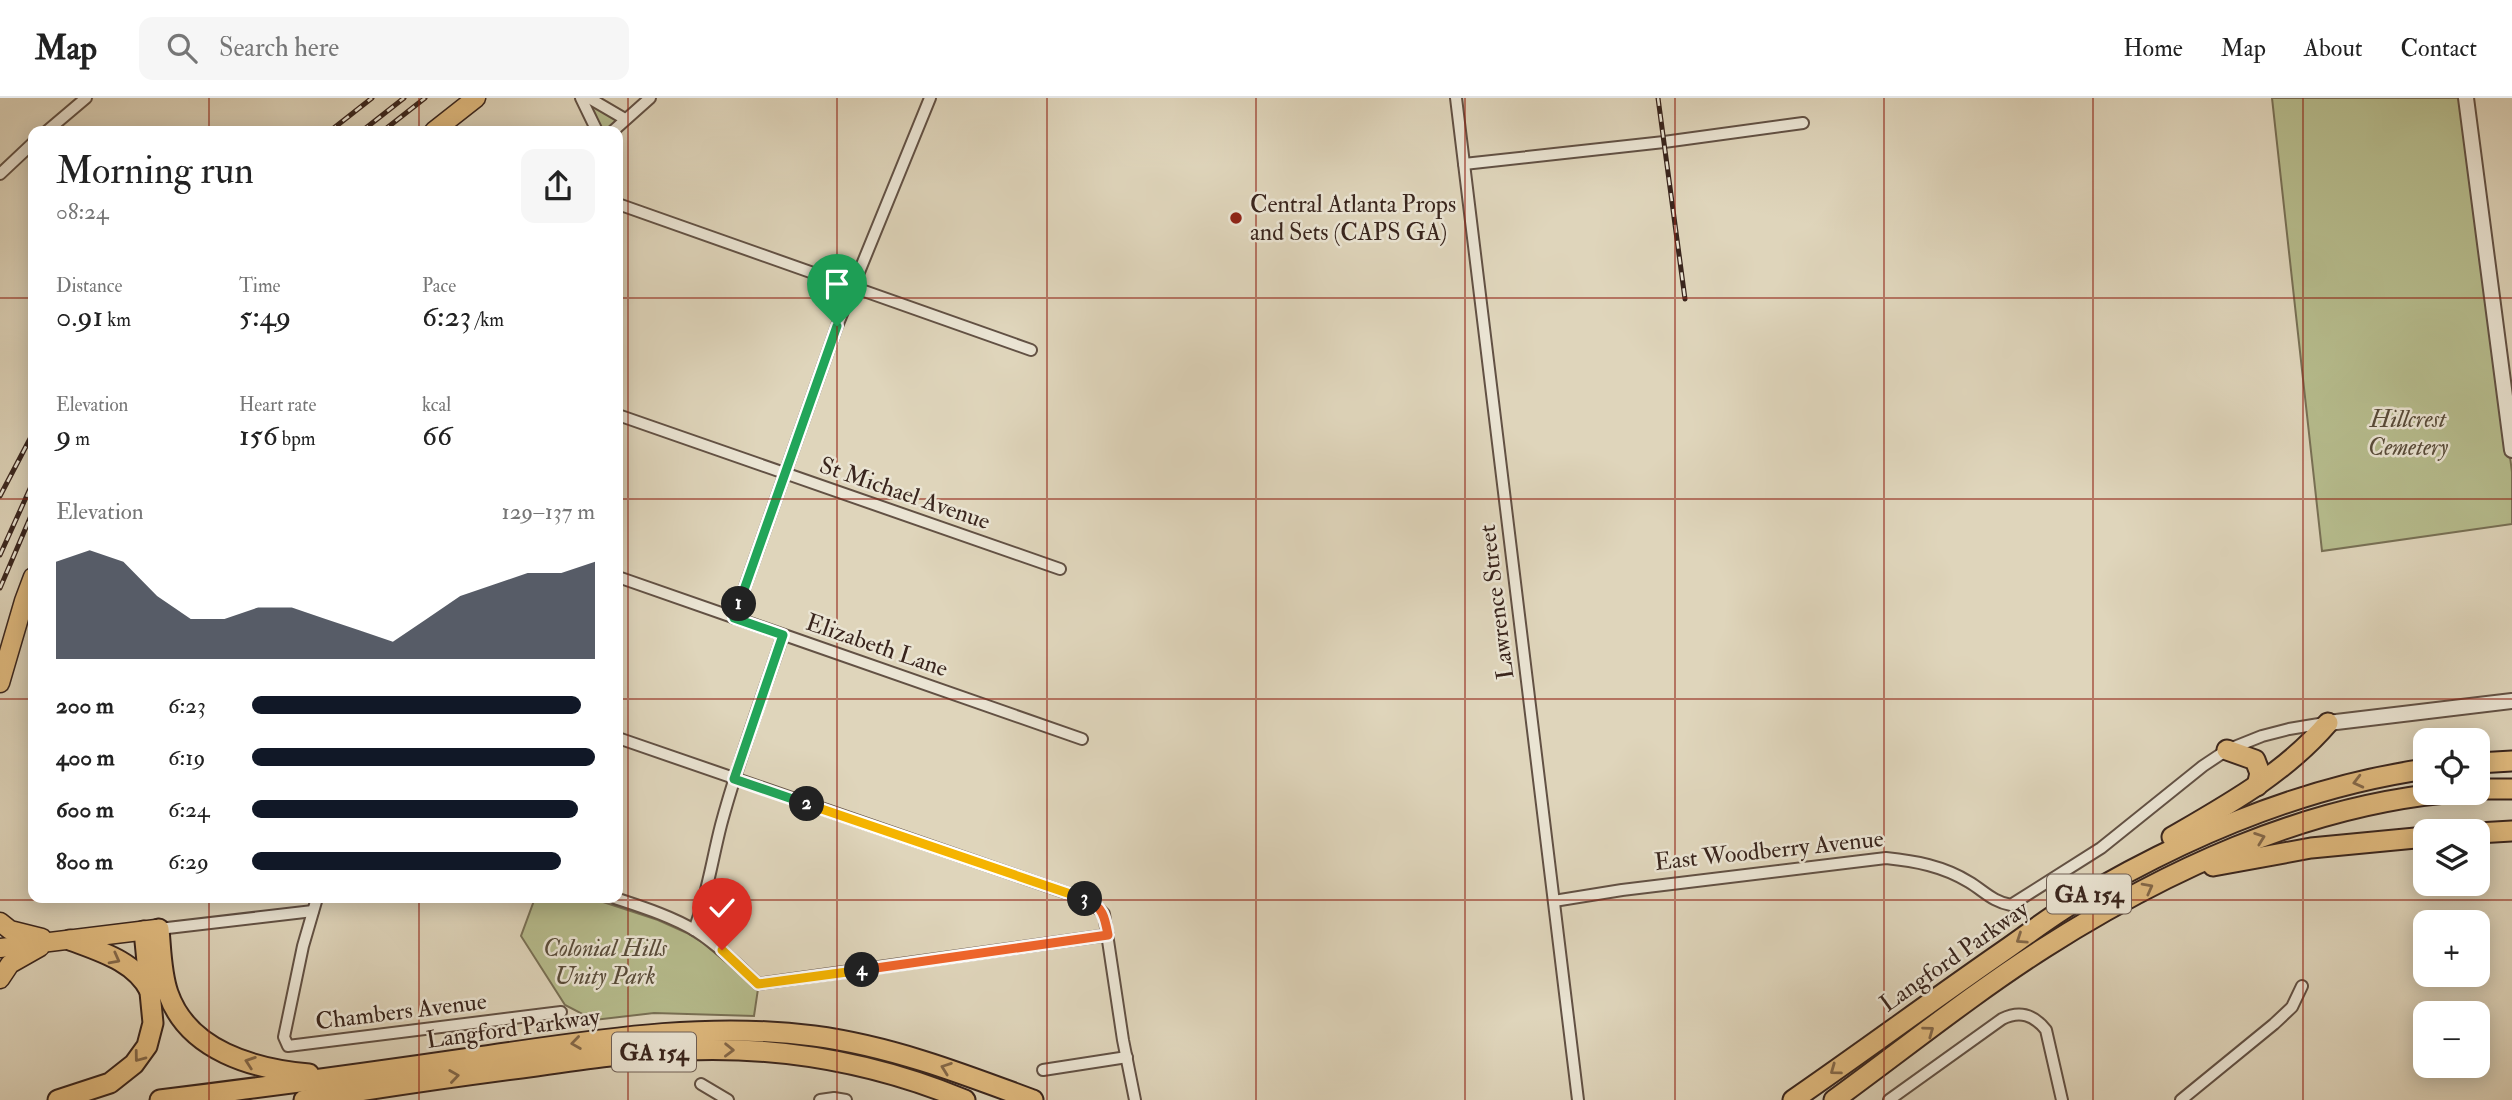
<!DOCTYPE html>
<meta charset="utf-8">
<style>
:root{--surface:#fff;--page:#f6f6f6;--text:#222;--muted:#767676;--line:#e0e0e0;--accent:#111827}
body{margin:0;font-family:"IM FELL Double Pica",serif;background:var(--page);color:var(--text);height:100vh;display:flex;flex-direction:column;font-size:26px;white-space:nowrap}
*{box-sizing:border-box;margin:0}
p{font-size:23px;color:var(--muted)}
.icon{flex:none;width:38px;height:38px;fill:none;stroke:currentColor;stroke-width:2;stroke-linecap:round;stroke-linejoin:round}
.map{position:relative;flex:1;overflow:hidden}
.drawer{position:absolute;left:28px;top:28px;width:595px;height:777px;display:flex;flex-direction:column;background:var(--surface);border-radius:14px;box-shadow:0 4px 18px #0003}
.drawer>*{flex:none}
.buttons{position:absolute;left:2413px;top:630px;display:grid;gap:14px}
.buttons a{display:grid;place-items:center;width:77px;height:77px;border-radius:14px;background:var(--surface);box-shadow:0 4px 18px #0003;font-size:35px}
.pin{position:absolute;display:grid;place-items:center;width:60px;height:60px;color:#fff;margin:-72px -30px;border-radius:50% 50% 50% 0;rotate:-45deg;box-shadow:0 0 7px #0007}
.pin .icon{rotate:45deg}
.km{position:absolute;width:35px;height:35px;margin:-18px;border-radius:50%;background:#222;color:#fff;font-size:19px;line-height:35px;text-align:center}
.round{display:grid;place-items:center;flex:none;width:74px;height:74px;border-radius:14px;background:var(--page)}
.headline{display:flex;align-items:center;justify-content:space-between;height:119px;padding:0 28px}
h1{font-size:38px;font-weight:600;line-height:52px}
.figures{display:grid;grid-template-columns:repeat(3,1fr);gap:10px;height:119px;padding:7px 28px}
.figures div{display:grid;align-content:center}
.figures b{font-size:30px;font-weight:600}
.figures small{font-size:19px;font-weight:400}
.figures p{font-size:19px}
.chart{height:196px;padding:14px 28px}
.chart p{display:flex;justify-content:space-between}
.chart svg{width:100%;height:126px;margin-top:7px;fill:var(--accent);opacity:.7}
ul{padding:0 28px;list-style:none;font-size:23px}
li{display:grid;grid-template-columns:112px 84px 1fr;align-items:center;height:52px}
li i{height:18px;border-radius:9px;background:var(--accent)}
header{display:flex;align-items:center;gap:42px;box-sizing:border-box;height:98px;padding:0 35px;background:var(--surface);border-bottom:2px solid var(--line)}
header strong{font-size:33px}
nav{display:flex;gap:38px;margin-inline-start:auto;font-size:24px}
.search{width:490px;height:63px;background:var(--page);display:flex;align-items:center;gap:18px;box-sizing:border-box;padding:0 24px;border-radius:14px;color:var(--muted);font-size:26px}
.map>svg:first-child{display:block}
.green{fill:#b6bc8d;stroke:#787055;stroke-width:2}
.lines{fill:none;stroke-linecap:round;stroke-linejoin:round}
.minor-casing{stroke:#625144;stroke-width:14}
.tertiary-casing{stroke:#625144;stroke-width:18}
.primary-casing{stroke:#39251d;stroke-width:21}
.motorway-casing{stroke:#39251d;stroke-width:23}
.minor{stroke:#eae4d3;stroke-width:10}
.tertiary{stroke:#eae4d3;stroke-width:14}
.primary{stroke:#e0ba7e;stroke-width:18}
.motorway{stroke:#e0ba7e;stroke-width:19}
.rail-casing{stroke:#39251d;stroke-width:5}
.rail{stroke:#eae4d3;stroke-width:2.5;stroke-dasharray:8;stroke-linecap:butt}
.oneway{stroke:#846849}
.split-1-casing{stroke:#fff;stroke-width:14}
.split-2-casing{stroke:#fff;stroke-width:14}
.split-3-casing{stroke:#fff;stroke-width:14}
.split-4-casing{stroke:#fff;stroke-width:14}
.split-5-casing{stroke:#fff;stroke-width:14}
.split-1{stroke:#22a559;stroke-width:9}
.split-2{stroke:#22a559;stroke-width:9}
.split-3{stroke:#f5b400;stroke-width:9}
.split-4{stroke:#f0652b;stroke-width:9}
.split-5{stroke:#f5b400;stroke-width:9}
.grid{fill:none;stroke:#8f2418;stroke-width:2;stroke-opacity:0.55}
.poi-dot{fill:#8f2418;stroke:#eae4d3;stroke-width:2.5}
.labels{text-anchor:middle;stroke-width:5;stroke-linejoin:round;paint-order:stroke}
.shield{fill:#eae4d3;stroke:#6e5e54;stroke-width:2}
.shield-label{font-size:23px;font-weight:bold;fill:#39251d}
.poi-label{font-size:24px;fill:#39251d;stroke:#eae4d3;text-anchor:start}
.park-label{font-size:24px;font-style:italic;fill:#584b39;stroke:#eae4d3}
.street-label{font-size:24px;fill:#39251d;stroke:#eae4d3}
</style>
<header>
<strong>Map</strong>
<div class="search"><svg class="icon" aria-label="search" viewBox="0 0 24 24"><circle cx="10" cy="10" r="6"/><path d="M15 15l6 6"/></svg>Search here</div>
<nav><a>Home</a><a>Map</a><a>About</a><a>Contact</a></nav>
</header>
<div class="map">
<svg width="2512" height="1002" viewBox="0 0 2512 1002">
<rect width="100%" height="100%" fill="#dfd5bb"/>
<filter id="stains"><feTurbulence type="fractalNoise" baseFrequency=".00286" numOctaves="4"/><feColorMatrix values="0 0 0 0 .2 0 0 0 0 .09 0 0 0 0 .02 0 0 0 .5 -.17"/></filter>
<radialGradient id="worn" r=".72"><stop offset=".6" stop-color="#630" stop-opacity="0"/><stop offset="1" stop-color="#630" stop-opacity=".3"/></radialGradient>
<g class="green">
<polygon points="582,0 622,24 613,33 600,33"/>
<polygon points="2272,0 2463,0 2512,374 2512,426 2322,453"/>
<polygon points="535,800 591,800 658,822 687,835 703,845 758,891 754,918 654,915 594,922 565,907 521,838"/>
</g>
<g class="lines">
<g class="minor-casing">
<g id="minor">
<polyline points="581,0 597,33"/>
<polyline points="589,0 625,21"/>
<polyline points="1456,0 1578,1002"/>
<polyline points="47,33 86,0"/>
<polyline points="613,33 650,0"/>
<polyline points="1464,66 1664,44 1803,25"/>
<polyline points="0,76 33,45"/>
<polyline points="618,106 1031,252"/>
<polyline points="618,317 1060,471"/>
<polyline points="618,479 1082,641"/>
<polyline points="734,520 837,228 930,0"/>
<polyline points="618,640 1090,803 1104,816 1123,942 1135,1002"/>
<polyline points="317,800 303,848 284,939 288,948 561,914"/>
<path d="M615,800C642,809 671,818 696,833C719,848 738,867 758,886L1108,837"/>
<path d="M1554,803L1622,792L1886,760C1915,763 1943,768 1969,784C1984,793 1993,804 2011,807L2101,750L2203,668L2227,652L2262,638L2289,631L2325,625"/>
<polyline points="159,831 313,813"/>
<path d="M694,832C707,798 712,762 721,727C738,663 762,600 783,537"/>
<polyline points="1043,972 1127,959"/>
<polyline points="701,986 728,1002"/>
<polyline points="820,1002 834,1000 846,1002"/>
<path d="M1889,1002L2002,921C2020,912 2034,917 2046,932L2062,1002"/>
<polyline points="2181,1002 2274,926 2292,909 2302,888"/>
</g>
</g>
<g class="tertiary-casing">
<g id="tertiary">
<polyline points="2466,0 2512,352"/>
<polyline points="2328,625 2512,603"/>
</g>
</g>
<g class="primary-casing">
<g id="primary">
<polyline points="434,33 476,0"/>
<polyline points="0,585 24,503 33,479"/>
<polyline points="0,824 10,832 42,840"/>
<polyline points="0,850 156,831"/>
<polyline points="0,881 10,866 40,849"/>
</g>
</g>
<g class="motorway-casing">
<g id="motorway">
<polyline points="2227,652 2255,662 2260,675 2257,688"/>
<polyline points="2478,665 2512,663"/>
<polyline points="2478,691 2512,691"/>
<polyline points="2478,735 2512,733"/>
<path d="M2172,739C2229,706 2285,675 2328,625"/>
<polyline points="2213,768 2311,750 2426,739"/>
<path d="M159,831C161,852 161,875 168,895C188,953 254,971 309,976"/>
<path d="M70,842C99,853 135,863 150,893"/>
<polyline points="58,1002 110,985 134,966 147,948 153,925 144,833"/>
<path d="M160,1002C264,989 368,975 471,960C585,944 699,923 814,938C890,948 961,975 1033,1002"/>
<path d="M304,1002C381,989 458,978 536,968C585,961 635,954 684,952C780,948 876,965 965,1002"/>
<path d="M1793,1002C1864,953 1934,901 2005,852C2028,836 2051,818 2075,804C2184,739 2300,689 2426,671"/>
<path d="M1834,1002C1904,951 1972,896 2044,850C2165,773 2301,709 2445,695"/>
</g>
</g>
<use href="#minor" class="minor"/>
<use href="#tertiary" class="tertiary"/>
<use href="#primary" class="primary"/>
<use href="#motorway" class="motorway"/>
<g class="rail-casing">
<g id="rail">
<polyline points="1658,0 1685,201"/>
<polyline points="330,33 372,0"/>
<polyline points="362,33 404,0"/>
<polyline points="383,33 425,0"/>
<polyline points="0,398 33,335"/>
<polyline points="0,457 33,384"/>
<polyline points="0,490 33,413"/>
</g>
</g>
<use href="#rail" class="rail"/>
</g>
<defs><path id="oneway-chevron" d="M-2-3.5L2.5 0L-2 3.5" fill="none" stroke-width="1.6" stroke-linecap="round" stroke-linejoin="round" transform="scale(1.75)"/></defs>
<g class="oneway">
<use href="#oneway-chevron" transform="translate(2358 684) rotate(166)"/>
<use href="#oneway-chevron" transform="translate(2260 740) rotate(-20)"/>
<use href="#oneway-chevron" transform="translate(2148 790) rotate(-28)"/>
<use href="#oneway-chevron" transform="translate(2021 841) rotate(146)"/>
<use href="#oneway-chevron" transform="translate(115 861) rotate(28)"/>
<use href="#oneway-chevron" transform="translate(1929 933) rotate(-36)"/>
<use href="#oneway-chevron" transform="translate(576 945) rotate(172)"/>
<use href="#oneway-chevron" transform="translate(729 952) rotate(1)"/>
<use href="#oneway-chevron" transform="translate(139 959) rotate(127)"/>
<use href="#oneway-chevron" transform="translate(250 964) rotate(-161)"/>
<use href="#oneway-chevron" transform="translate(946 970) rotate(-160)"/>
<use href="#oneway-chevron" transform="translate(1835 972) rotate(144)"/>
<use href="#oneway-chevron" transform="translate(454 978) rotate(-8)"/>
</g>
<g class="lines">
<g class="split-1-casing">
<polyline id="split-1" points="739,506 837,228"/>
</g>
<g class="split-2-casing">
<polyline id="split-2" points="739,506 734,520 783,537 734,681 807,706"/>
</g>
<g class="split-3-casing">
<polyline id="split-3" points="807,706 1085,801"/>
</g>
<g class="split-4-casing">
<path id="split-4" d="M862,872L1108,837C1105,820 1103,808 1085,801"/>
</g>
<g class="split-5-casing">
<polyline id="split-5" points="722,852 758,886 862,872"/>
</g>
<use href="#split-1" class="split-1"/>
<use href="#split-2" class="split-2"/>
<use href="#split-3" class="split-3"/>
<use href="#split-4" class="split-4"/>
<use href="#split-5" class="split-5"/>
</g>
<path class="grid" d="M209,0V33M419,0V33M628,0V1002M837,0V1002M1047,0V1002M1256,0V1002M1465,0V1002M1675,0V1002M1884,0V1002M2093,0V1002M2303,0V1002M0,200H33M618,200H2512M0,401H33M618,401H2512M0,601H33M618,601H2512M209,800V1002M419,800V1002M0,802H2512"/>
<circle class="poi-dot" cx="1236" cy="120" r="7"/>
<g class="labels">
<g class="shield">
<rect x="2047" y="776.5" width="84" height="39" rx="5"/>
<rect x="612" y="934.5" width="84" height="39" rx="5"/>
</g>
<g class="shield-label">
<text x="2089" y="804">GA 154</text>
<text x="654" y="962">GA 154</text>
</g>
<g class="poi-label">
<text x="1250" y="114">Central Atlanta Props<tspan x="1250" dy="28">and Sets (CAPS GA)</tspan></text>
</g>
<g class="park-label">
<text x="2408" y="329">Hillcrest<tspan x="2408" dy="28">Cemetery</tspan></text>
<text x="605" y="858">Colonial Hills<tspan x="605" dy="28">Unity Park</tspan></text>
</g>
<g class="street-label">
<text transform="translate(905 395) rotate(19)" y="8">St Michael Avenue</text>
<text transform="translate(1496 504) rotate(-97)" y="8">Lawrence Street</text>
<text transform="translate(877 547) rotate(19)" y="8">Elizabeth Lane</text>
<text transform="translate(1769 752) rotate(-6)" y="8">East Woodberry Avenue</text>
<text transform="translate(1954 858) rotate(-35)" y="8">Langford Parkway</text>
<text transform="translate(401 913) rotate(-7)" y="8">Chambers Avenue</text>
<text transform="translate(513 930) rotate(-8)" y="8">Langford Parkway</text>
</g>
</g>
<rect width="100%" height="100%" filter="url(#stains)"/>
<rect width="100%" height="100%" fill="url(#worn)"/>
</svg>
<div class="buttons">
<a><svg class="icon" aria-label="locate" viewBox="0 0 24 24"><circle cx="12" cy="12" r="6"/><path d="M12 2v4M12 18v4M2 12h4M18 12h4"/></svg></a>
<a><svg class="icon" aria-label="layers" viewBox="0 0 24 24"><path d="M12 4l9 5-9 5-9-5zM3 14l9 5 9-5"/></svg></a>
<a>+</a>
<a>−</a>
</div>
<div class="pin" style="left:837px;top:228px;background:#1e9e55"><svg class="icon" aria-label="arrive" viewBox="0 0 24 24"><path d="M6 21V4h12l-3 4 3 4H6"/></svg></div>
<div class="pin" style="left:722px;top:852px;background:#d93025"><svg class="icon" aria-label="check" viewBox="0 0 24 24"><path d="M5 12l5 5 9-10"/></svg></div>
<b class="km" style="left:739px;top:506px">1</b>
<b class="km" style="left:807px;top:706px">2</b>
<b class="km" style="left:1085px;top:801px">3</b>
<b class="km" style="left:862px;top:872px">4</b>
<section class="drawer">
<div class="headline"><div><h1>Morning run</h1><p>08:24</p></div><a class="round"><svg class="icon" aria-label="share" viewBox="0 0 24 24"><path d="M12 15V3M7 8l5-5 5 5M5 13v7h14v-7"/></svg></a></div>
<div class="figures">
<div><p>Distance</p><b>0.91<small> km</small></b></div>
<div><p>Time</p><b>5:49</b></div>
<div><p>Pace</p><b>6:23<small> /km</small></b></div>
</div>
<div class="figures">
<div><p>Elevation</p><b>9<small> m</small></b></div>
<div><p>Heart rate</p><b>156<small> bpm</small></b></div>
<div><p>kcal</p><b>66</b></div>
</div>
<div class="chart"><p><span>Elevation</span>129–137 m</p>
<svg viewBox="0 0 160 44" preserveAspectRatio="none"><path d="M0 44V10L10 6L20 10L30 22L40 30L50 30L60 26L70 26L80 30L90 34L100 38L110 30L120 22L130 18L140 14L150 14L160 10V44z"/></svg>
</div>
<ul>
<li><b>200 m</b>6:23<i style="width:96%"></i></li>
<li><b>400 m</b>6:19<i style="width:100%"></i></li>
<li><b>600 m</b>6:24<i style="width:95%"></i></li>
<li><b>800 m</b>6:29<i style="width:90%"></i></li>
</ul>
</section>
</div>
